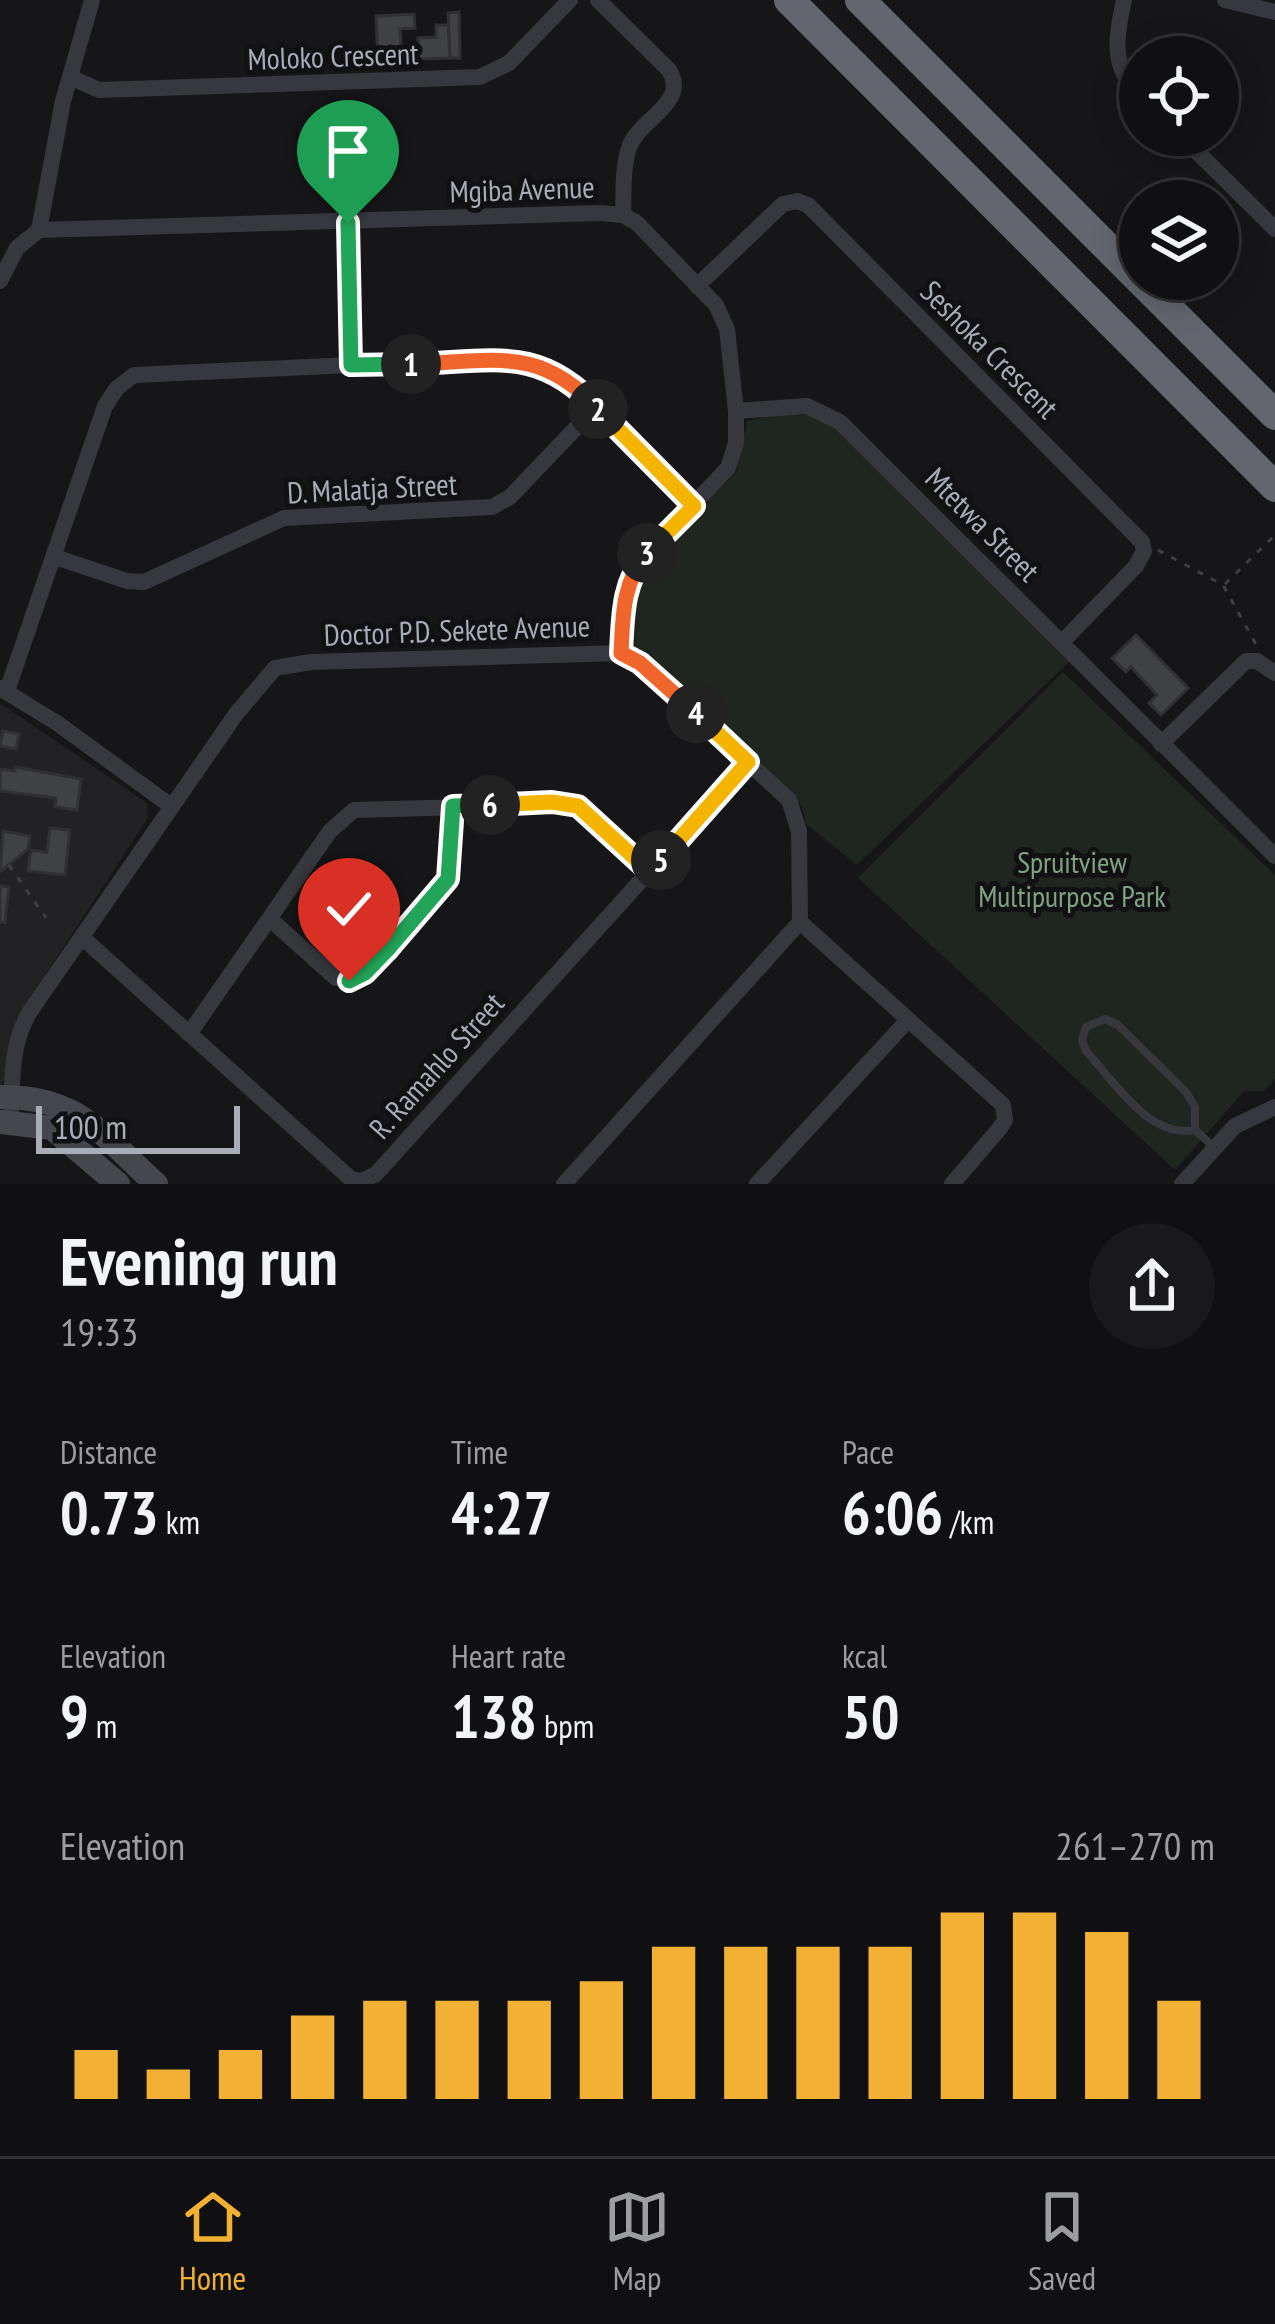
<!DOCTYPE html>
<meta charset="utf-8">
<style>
:root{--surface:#101012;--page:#19191b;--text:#f1f3f6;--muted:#9c9d9f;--line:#303032;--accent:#f2b134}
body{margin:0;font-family:"PT Sans Narrow",sans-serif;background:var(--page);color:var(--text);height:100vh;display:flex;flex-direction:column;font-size:45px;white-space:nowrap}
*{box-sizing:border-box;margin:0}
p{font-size:39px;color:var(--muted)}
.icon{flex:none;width:66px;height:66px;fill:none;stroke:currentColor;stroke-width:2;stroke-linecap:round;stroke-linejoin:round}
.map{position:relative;height:1184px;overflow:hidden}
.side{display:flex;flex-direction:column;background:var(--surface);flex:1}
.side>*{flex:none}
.tools{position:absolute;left:1119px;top:36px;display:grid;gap:24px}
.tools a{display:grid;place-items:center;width:120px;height:120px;border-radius:50%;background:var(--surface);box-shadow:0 6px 30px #0003,0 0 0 3px var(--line);font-size:60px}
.scale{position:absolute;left:36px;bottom:30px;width:204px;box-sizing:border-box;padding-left:12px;border:6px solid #a8adb8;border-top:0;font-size:33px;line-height:42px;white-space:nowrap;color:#a8adb8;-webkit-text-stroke:9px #111113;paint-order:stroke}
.pin{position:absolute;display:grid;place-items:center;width:102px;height:102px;color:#fff;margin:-123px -51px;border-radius:50% 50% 50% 0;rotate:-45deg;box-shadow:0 0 12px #0007}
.pin .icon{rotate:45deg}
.km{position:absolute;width:60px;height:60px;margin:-30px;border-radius:50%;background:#222;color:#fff;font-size:33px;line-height:60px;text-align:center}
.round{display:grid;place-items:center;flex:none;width:126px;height:126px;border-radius:63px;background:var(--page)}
.overview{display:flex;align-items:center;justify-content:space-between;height:204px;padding:0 60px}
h1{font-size:66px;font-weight:700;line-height:90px}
.figures{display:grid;grid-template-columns:repeat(3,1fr);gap:18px;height:204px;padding:12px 60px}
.figures div{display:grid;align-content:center}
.figures b{font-size:60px;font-weight:700}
.figures small{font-size:33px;font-weight:400}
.figures p{font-size:33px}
.chart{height:336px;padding:24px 60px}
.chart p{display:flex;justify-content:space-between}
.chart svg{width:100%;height:216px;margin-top:12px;stroke:var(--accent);stroke-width:6}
.dock{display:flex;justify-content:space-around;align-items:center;height:168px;border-top:3px solid var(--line);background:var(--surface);font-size:33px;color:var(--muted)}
.dock a{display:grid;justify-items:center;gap:6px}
.dock .on{color:var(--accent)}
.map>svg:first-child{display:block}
.built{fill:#222225}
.green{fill:#1e261f}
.building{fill:#404145;stroke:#303034;stroke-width:3}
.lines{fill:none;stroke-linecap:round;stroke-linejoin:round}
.path{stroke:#3d3f44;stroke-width:3;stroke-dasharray:6 9;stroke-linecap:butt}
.lane{stroke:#37383d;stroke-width:8}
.street{stroke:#37383d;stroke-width:16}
.secondary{stroke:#45474d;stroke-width:24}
.highway{stroke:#63666e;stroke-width:30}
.split-1-casing{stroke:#fff;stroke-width:24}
.split-2-casing{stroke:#fff;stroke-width:24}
.split-3-casing{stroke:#fff;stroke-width:24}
.split-4-casing{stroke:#fff;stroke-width:24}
.split-5-casing{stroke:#fff;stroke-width:24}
.split-6-casing{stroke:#fff;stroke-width:24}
.split-7-casing{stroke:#fff;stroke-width:24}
.split-8-casing{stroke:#fff;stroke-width:24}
.split-1{stroke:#22a559;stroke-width:15}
.split-2{stroke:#f0652b;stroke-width:15}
.split-3{stroke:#f5b400;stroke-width:15}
.split-4{stroke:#f0652b;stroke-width:15}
.split-5{stroke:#f5b400;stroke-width:15}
.split-6{stroke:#f5b400;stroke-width:15}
.split-7{stroke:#22a559;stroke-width:15}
.split-8{stroke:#22a559;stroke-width:15}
.labels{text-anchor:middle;stroke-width:10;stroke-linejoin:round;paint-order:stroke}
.street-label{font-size:30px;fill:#a8adb8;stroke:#111113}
.park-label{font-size:30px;fill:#7fa381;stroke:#111113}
</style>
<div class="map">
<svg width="1275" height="1184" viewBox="0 0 1275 1184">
<rect width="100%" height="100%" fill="#161618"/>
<polygon class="built" points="0,703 147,803 148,818 17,1018 9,1043 7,1077 0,1087"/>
<g class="green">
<polygon points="778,414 813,415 828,421 1070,661 857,865 806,824 802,806 779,781 633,650 632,591 638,573 737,471 747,421"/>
<polygon points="1063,672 1275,875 1275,1079 1264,1091 1244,1091 1175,1170 858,878"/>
</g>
<g class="building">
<polygon points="459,12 460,58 450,58 448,13"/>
<polygon points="414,14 415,28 400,29 402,61 378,62 376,16"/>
<polygon points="436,25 448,25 450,58 419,59 418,38 436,37"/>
<polygon points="1136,635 1188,688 1161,715 1149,703 1157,695 1131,667 1126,672 1112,658"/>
<polygon points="3,731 19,734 16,749 0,746"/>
<polygon points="15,767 81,779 77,810 55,807 56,798 0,791 0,769 15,771"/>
<polygon points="50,828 70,830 65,875 28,871 31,850 47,852"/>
<polygon points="3,831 30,836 28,849 0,872"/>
<polygon points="0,886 9,887 5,923 0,922"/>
</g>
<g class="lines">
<g class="path">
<polyline points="1158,550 1223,585 1258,648"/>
<polyline points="1225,584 1275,535"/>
<polyline points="9,865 46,918"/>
</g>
<path class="lane" d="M1195,1130V1107L1186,1092L1118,1025L1105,1019L1086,1027L1082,1040L1086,1051C1114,1081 1149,1139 1195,1130L1214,1147"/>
<g class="street">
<path d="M598,0L669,70C690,103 638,119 629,148C622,168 624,194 623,215"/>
<path d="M1124,0C1116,38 1110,66 1140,96"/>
<polyline points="1225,0 1275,12"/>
<polyline points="70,77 99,90 480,77 509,63 570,0"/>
<polyline points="1180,135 1275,229"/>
<polyline points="348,223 351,365"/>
<polyline points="39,230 63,101 92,0"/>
<polyline points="0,281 17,248 39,230 600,213 623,215 637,223 716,305 727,329 736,411 736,443 728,468 650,550 628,582 621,653"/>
<polyline points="697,286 783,204 797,201 808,205 1142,542 1144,551 1136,566 1062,642"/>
<polyline points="736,411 807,406 840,422 1275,856"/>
<polyline points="55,557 127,581 144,582 284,518 492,507 510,497 596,407"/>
<polyline points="0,688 57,723 171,806"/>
<polyline points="7,691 105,406 117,388 134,375 351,365 538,364 580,388 694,506"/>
<polyline points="1161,744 1246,661 1257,661 1275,673"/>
<polyline points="271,920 336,978 357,979 444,888 451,869 453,806"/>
<polyline points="800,922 1003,1105 1005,1120 1000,1128 952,1184"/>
<polyline points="84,939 351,1179 362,1181 376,1174 748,762"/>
<polyline points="189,1034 330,831 354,810 571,804 586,813 650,872"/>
<path d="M11,1122C12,1084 10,1046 29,1013L236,714L275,668L311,662L621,653L640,663L789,800L799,831L800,922L564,1184"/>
<polyline points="757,1184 908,1020"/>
<polyline points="1182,1184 1235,1126 1275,1107"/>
</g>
<g class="secondary">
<path d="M0,1097C79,1096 102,1135 156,1184"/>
<polyline points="0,1122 52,1128 118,1184"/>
</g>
<g class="highway">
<polyline points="789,0 1275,487"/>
<polyline points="860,0 1275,415"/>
</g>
</g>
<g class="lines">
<g class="split-1-casing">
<polyline id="split-1" points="348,223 351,365 411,364"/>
</g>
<g class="split-2-casing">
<path id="split-2" d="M411,364C491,362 539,344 598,409"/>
</g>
<g class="split-3-casing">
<polyline id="split-3" points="598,409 694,506 647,553"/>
</g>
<g class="split-4-casing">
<path id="split-4" d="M647,553C622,583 623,616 621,653L640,663L696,713"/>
</g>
<g class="split-5-casing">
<polyline id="split-5" points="661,860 748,762 696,713"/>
</g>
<g class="split-6-casing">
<polyline id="split-6" points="490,805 552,802 578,806 650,872 661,860"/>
</g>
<g class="split-7-casing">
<polyline id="split-7" points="388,949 448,879 453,806 490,805"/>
</g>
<g class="split-8-casing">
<polyline id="split-8" points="349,981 365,973 388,949"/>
</g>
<use href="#split-1" class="split-1"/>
<use href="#split-2" class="split-2"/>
<use href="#split-3" class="split-3"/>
<use href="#split-4" class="split-4"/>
<use href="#split-5" class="split-5"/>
<use href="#split-6" class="split-6"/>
<use href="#split-7" class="split-7"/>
<use href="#split-8" class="split-8"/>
</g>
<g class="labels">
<g class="street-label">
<text transform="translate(333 57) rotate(-2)" y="10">Moloko Crescent</text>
<text transform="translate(522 190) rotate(-2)" y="10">Mgiba Avenue</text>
<text transform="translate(989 350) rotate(45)" y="10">Seshoka Crescent</text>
<text transform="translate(372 489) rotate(-3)" y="10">D. Malatja Street</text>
<text transform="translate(982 525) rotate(45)" y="10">Mtetwa Street</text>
<text transform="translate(457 631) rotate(-2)" y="10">Doctor P.D. Sekete Avenue</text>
<text transform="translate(437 1066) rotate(-48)" y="10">R. Ramahlo Street</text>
</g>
<g class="park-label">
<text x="1072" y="873">Spruitview<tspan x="1072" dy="34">Multipurpose Park</tspan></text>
</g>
</g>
</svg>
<div class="tools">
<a><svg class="icon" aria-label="locate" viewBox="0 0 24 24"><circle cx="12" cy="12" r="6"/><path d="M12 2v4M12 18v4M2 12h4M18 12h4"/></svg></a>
<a><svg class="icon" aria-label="layers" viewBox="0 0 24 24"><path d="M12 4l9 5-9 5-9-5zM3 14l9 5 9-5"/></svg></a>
</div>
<div class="scale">100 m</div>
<div class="pin" style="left:348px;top:223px;background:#1e9e55"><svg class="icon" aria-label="arrive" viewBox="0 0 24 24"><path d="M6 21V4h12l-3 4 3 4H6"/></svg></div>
<div class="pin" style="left:349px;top:981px;background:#d93025"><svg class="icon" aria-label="check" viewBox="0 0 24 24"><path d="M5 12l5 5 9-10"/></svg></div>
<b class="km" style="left:411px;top:364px">1</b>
<b class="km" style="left:598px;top:409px">2</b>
<b class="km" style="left:647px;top:553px">3</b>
<b class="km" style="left:696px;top:713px">4</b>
<b class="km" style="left:661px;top:860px">5</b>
<b class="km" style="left:490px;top:805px">6</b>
</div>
<section class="side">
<div class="overview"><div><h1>Evening run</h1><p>19:33</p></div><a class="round"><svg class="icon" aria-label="share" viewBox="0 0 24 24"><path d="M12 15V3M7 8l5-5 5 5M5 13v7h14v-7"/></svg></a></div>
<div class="figures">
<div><p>Distance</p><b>0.73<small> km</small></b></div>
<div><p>Time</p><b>4:27</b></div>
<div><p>Pace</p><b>6:06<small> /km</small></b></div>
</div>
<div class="figures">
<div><p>Elevation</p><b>9<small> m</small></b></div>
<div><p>Heart rate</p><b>138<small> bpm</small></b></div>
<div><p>kcal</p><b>50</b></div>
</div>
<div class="chart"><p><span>Elevation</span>261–270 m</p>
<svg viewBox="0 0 160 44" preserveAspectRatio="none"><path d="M5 44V34M15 44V38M25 44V34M35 44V27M45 44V24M55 44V24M65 44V24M75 44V20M85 44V13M95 44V13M105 44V13M115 44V13M125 44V6M135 44V6M145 44V10M155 44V24"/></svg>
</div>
</section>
<nav class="dock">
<a class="on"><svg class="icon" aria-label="home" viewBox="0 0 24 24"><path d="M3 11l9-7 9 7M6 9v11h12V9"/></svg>Home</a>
<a><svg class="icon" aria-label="map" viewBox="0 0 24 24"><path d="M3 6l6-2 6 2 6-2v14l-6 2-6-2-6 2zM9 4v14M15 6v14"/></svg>Map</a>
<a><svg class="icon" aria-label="saved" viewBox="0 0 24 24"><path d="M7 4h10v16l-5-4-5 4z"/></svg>Saved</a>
</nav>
